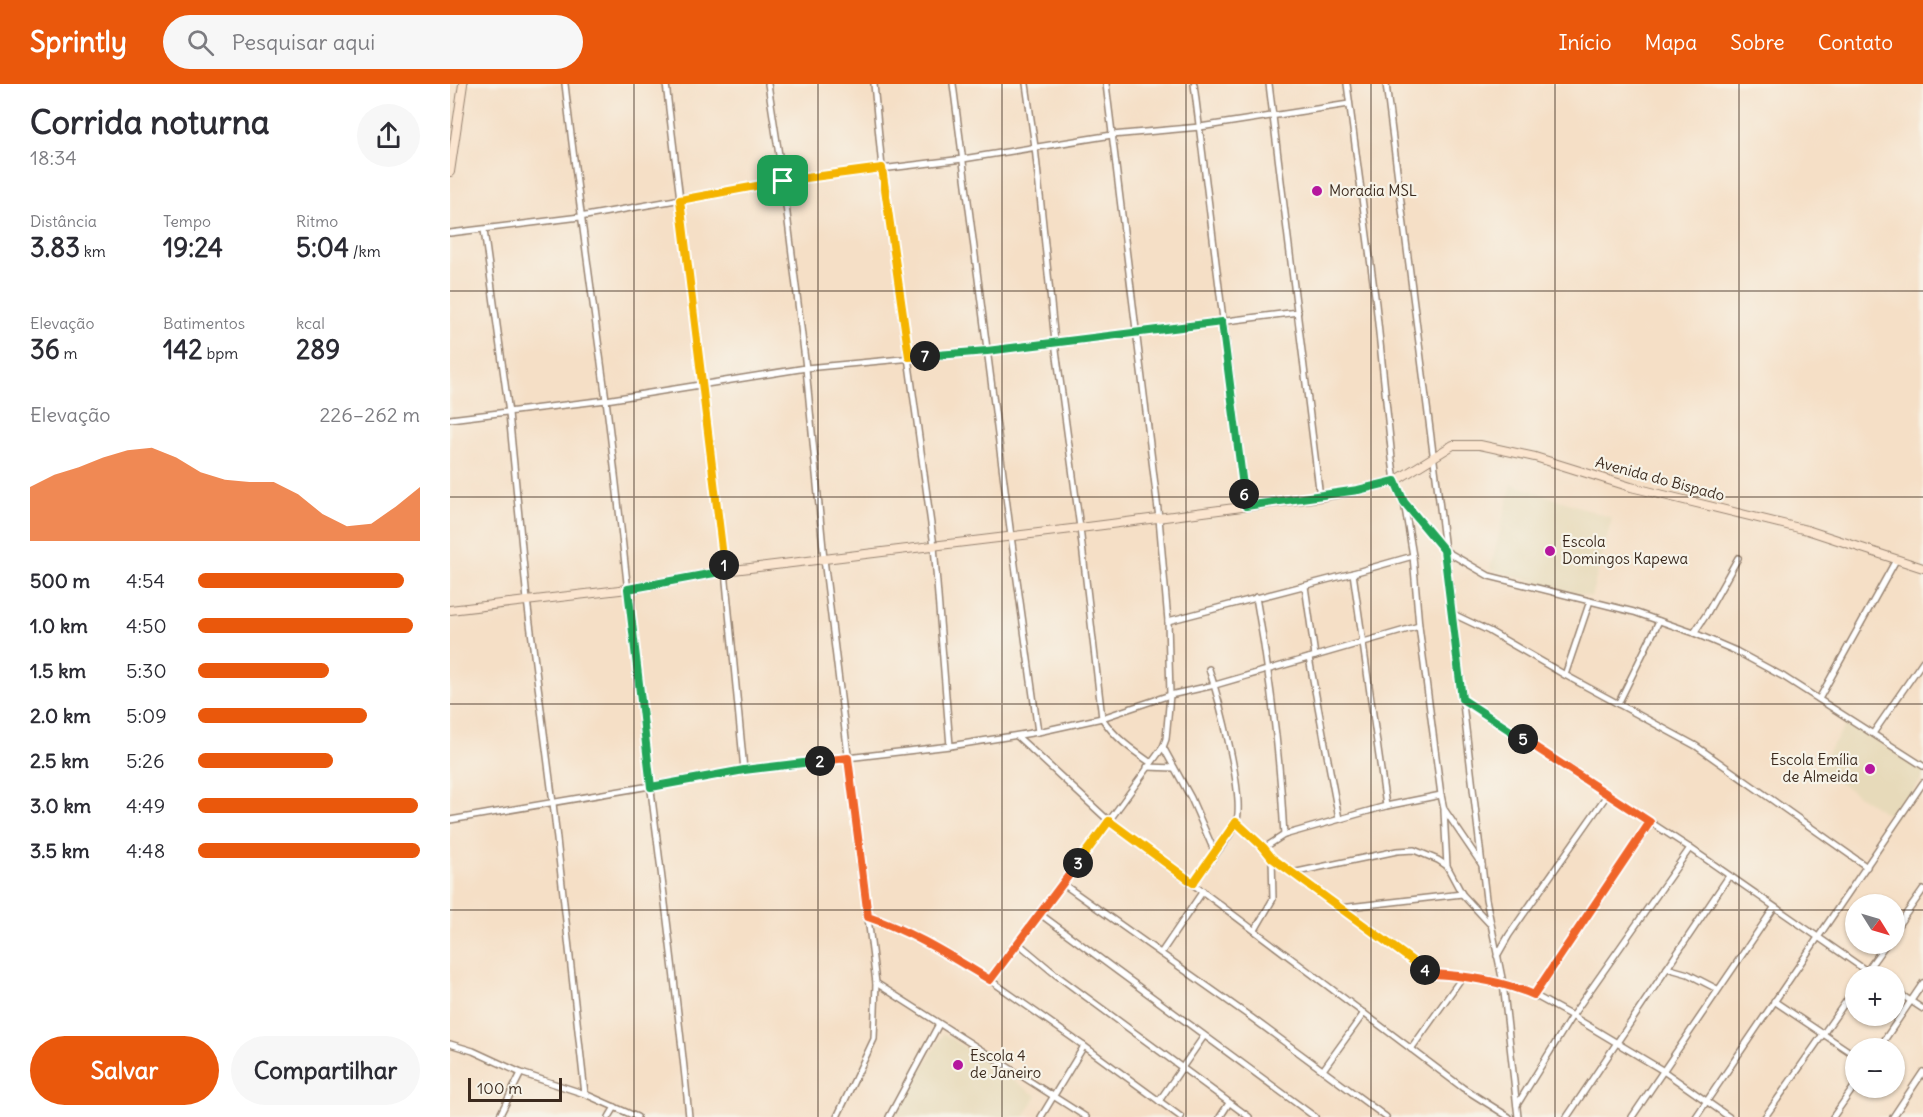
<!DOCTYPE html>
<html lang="pt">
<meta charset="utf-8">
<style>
:root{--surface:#fff;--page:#f7f7f7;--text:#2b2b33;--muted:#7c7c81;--accent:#ea580c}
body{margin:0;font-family:Delius,sans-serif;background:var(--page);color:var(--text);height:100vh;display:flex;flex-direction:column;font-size:22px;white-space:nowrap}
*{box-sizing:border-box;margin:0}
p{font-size:20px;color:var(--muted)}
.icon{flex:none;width:33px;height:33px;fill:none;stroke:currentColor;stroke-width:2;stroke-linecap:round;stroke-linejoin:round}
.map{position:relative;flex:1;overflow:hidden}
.details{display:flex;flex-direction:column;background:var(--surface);width:450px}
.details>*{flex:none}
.needle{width:39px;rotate:127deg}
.fabs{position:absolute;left:1395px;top:810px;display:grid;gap:12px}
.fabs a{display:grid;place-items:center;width:60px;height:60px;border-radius:50%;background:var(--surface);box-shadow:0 2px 4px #0004;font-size:30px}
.scale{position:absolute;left:18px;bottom:15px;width:94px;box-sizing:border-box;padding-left:6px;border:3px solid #3b2a1e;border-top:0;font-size:16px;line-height:21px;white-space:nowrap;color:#3b2a1e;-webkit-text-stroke:4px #f7f3e8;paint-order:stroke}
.pin{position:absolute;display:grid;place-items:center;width:51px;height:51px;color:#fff;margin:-26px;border-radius:12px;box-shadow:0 3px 9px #0006}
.km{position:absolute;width:30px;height:30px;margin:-15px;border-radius:50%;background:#222;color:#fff;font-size:16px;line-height:30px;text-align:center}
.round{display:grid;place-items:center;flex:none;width:63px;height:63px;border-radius:32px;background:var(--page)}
.summary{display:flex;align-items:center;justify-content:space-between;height:102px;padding:0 30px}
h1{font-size:33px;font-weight:700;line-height:45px}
.figures{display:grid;grid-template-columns:repeat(3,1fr);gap:9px;height:102px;padding:6px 30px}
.figures div{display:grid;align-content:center}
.figures b{font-size:26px;font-weight:700}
.figures small{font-size:16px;font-weight:400}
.figures p{font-size:16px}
.chart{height:168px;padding:12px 30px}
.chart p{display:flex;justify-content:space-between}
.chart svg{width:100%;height:108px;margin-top:6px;fill:var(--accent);opacity:.7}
.button{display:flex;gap:12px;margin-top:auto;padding:12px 30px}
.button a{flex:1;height:69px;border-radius:36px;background:var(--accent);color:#fff;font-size:24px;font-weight:700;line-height:69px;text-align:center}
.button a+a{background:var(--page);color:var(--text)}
ul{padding:0 30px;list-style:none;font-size:20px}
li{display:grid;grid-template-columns:96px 72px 1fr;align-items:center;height:45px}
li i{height:15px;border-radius:8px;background:var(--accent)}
header{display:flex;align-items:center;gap:36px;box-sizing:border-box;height:84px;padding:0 30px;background:var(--accent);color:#fff}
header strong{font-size:28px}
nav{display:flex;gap:33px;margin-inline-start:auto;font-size:21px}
.search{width:420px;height:54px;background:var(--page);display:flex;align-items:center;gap:15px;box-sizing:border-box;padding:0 21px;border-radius:33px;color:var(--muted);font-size:22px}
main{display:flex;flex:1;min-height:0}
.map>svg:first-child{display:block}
.built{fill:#e7daba}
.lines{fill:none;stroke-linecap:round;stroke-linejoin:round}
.minor-casing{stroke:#988472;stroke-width:8}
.secondary-casing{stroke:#988472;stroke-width:10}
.minor{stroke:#fff;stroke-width:5}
.secondary{stroke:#fbe5cf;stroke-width:8}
.split-1-casing{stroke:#fff;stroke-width:12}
.split-2-casing{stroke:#fff;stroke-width:12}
.split-3-casing{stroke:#fff;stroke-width:12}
.split-4-casing{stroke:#fff;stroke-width:12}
.split-5-casing{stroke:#fff;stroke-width:12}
.split-6-casing{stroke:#fff;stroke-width:12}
.split-7-casing{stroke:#fff;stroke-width:12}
.split-8-casing{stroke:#fff;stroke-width:12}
.split-1{stroke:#f5b400;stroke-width:8}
.split-2{stroke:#22a559;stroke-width:8}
.split-3{stroke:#f0652b;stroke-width:8}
.split-4{stroke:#f5b400;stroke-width:8}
.split-5{stroke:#f0652b;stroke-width:8}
.split-6{stroke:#22a559;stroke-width:8}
.split-7{stroke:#22a559;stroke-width:8}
.split-8{stroke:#f5b400;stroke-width:8}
.grid{fill:none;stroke:#3b2a1e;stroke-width:1.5;stroke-opacity:0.55}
.poi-dot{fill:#b5179e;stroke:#f7f3e8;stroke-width:2}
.labels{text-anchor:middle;stroke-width:4.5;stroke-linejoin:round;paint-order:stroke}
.poi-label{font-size:15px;fill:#3b2a1e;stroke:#f7f3e8;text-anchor:start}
.street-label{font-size:15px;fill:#3b2a1e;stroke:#f7f3e8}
</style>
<header>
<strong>Sprintly</strong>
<div class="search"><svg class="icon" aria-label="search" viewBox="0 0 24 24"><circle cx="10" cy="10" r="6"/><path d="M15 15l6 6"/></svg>Pesquisar aqui</div>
<nav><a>Início</a><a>Mapa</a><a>Sobre</a><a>Contato</a></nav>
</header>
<main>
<section class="details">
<div class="summary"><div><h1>Corrida noturna</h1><p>18:34</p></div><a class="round"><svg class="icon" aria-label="share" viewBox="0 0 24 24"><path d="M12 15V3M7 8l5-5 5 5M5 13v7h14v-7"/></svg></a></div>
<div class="figures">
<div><p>Distância</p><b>3.83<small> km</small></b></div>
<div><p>Tempo</p><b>19:24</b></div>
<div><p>Ritmo</p><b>5:04<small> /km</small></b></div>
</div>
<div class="figures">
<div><p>Elevação</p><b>36<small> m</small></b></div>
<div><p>Batimentos</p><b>142<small> bpm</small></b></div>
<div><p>kcal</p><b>289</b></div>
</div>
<div class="chart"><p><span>Elevação</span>226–262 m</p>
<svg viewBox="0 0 160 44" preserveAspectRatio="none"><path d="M0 44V22L10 17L20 14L30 10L40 7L50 6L60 10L70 16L80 19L90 20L100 20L110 25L120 33L130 38L140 37L150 30L160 22V44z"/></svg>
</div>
<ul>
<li><b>500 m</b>4:54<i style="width:93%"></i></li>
<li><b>1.0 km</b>4:50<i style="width:97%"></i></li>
<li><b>1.5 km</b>5:30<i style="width:59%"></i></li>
<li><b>2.0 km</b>5:09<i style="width:76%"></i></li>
<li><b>2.5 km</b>5:26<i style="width:61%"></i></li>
<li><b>3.0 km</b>4:49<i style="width:99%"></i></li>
<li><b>3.5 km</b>4:48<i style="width:100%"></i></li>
</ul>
<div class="button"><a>Salvar</a><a>Compartilhar</a></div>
</section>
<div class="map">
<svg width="1473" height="1033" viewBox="0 0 1473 1033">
<rect width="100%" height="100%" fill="#f7f3e8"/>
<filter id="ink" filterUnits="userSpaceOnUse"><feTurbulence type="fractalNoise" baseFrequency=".0167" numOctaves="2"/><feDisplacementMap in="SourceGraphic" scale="12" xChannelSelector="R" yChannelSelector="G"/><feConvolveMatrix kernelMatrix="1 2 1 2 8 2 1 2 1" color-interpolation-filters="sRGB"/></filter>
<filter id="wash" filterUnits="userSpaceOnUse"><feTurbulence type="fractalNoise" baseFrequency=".008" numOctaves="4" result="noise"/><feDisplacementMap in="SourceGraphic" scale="24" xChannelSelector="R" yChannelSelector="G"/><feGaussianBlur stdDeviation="1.35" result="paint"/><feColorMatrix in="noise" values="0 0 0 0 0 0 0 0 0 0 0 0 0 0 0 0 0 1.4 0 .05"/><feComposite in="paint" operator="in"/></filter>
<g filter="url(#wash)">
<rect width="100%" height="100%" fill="#f5dfc6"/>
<g class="built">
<polygon points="1062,400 1162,434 1141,513 1040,485"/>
<polygon points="1398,638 1473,687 1473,693 1444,735 1367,684"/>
<polygon points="493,949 587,1012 574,1033 446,1033"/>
</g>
</g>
<g filter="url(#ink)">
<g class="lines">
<g class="minor-casing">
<g id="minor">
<path d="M115,0C127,106 142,211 156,316C172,441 183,566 199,690C213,804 228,918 239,1033"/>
<polyline points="216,0 275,487 294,686"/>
<polyline points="318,0 333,97 356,284 374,475 426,899 424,955 387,1033"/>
<polyline points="424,0 432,84 484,462 500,662"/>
<polyline points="503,0 561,452 588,648"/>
<path d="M576,0L585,63L605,258L630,444L652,634C665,654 681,665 701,679"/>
<polyline points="744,0 796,422"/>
<polyline points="819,0 870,413"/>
<polyline points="897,0 926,220 942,375 945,397 954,418 963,472 969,542 991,711 994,725 1032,781"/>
<polyline points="936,0 990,424 1036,815 1053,899 1068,1033"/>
<polyline points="34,146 59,329 77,516 103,719 135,1010"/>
<polyline points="0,149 130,133 333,97 513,75 662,51 750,43 899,20"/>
<polyline points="0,335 156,316 356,284 537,267 848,228"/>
<polyline points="956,421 994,466 1039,492 1184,528 1244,549 1286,567 1334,593 1473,682"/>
<polyline points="903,489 936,722"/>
<polyline points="855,502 865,572"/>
<path d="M806,513C820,592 830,671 834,751"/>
<polyline points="1001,529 1039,547 1115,591 1246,662 1417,783"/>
<polyline points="718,537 903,489 963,472"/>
<polyline points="1244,549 1256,531 1288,474"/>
<polyline points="859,574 889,735"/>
<polyline points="1115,591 1140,517"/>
<polyline points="1012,615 1240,764 1424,892"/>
<polyline points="1369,615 1446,476"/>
<polyline points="1168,620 1209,537"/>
<polyline points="1424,648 1473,577"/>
<polyline points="567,652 659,737 713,663 716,655 720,611 718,537 709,434 656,0"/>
<polyline points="713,663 741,714 765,769"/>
<polyline points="697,683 724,684"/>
<polyline points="994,727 997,782"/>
<polyline points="0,736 294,686 500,662 588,648 652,634 720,611 765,601 969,542"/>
<polyline points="786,738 814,764 822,774 976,886 983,890 1042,896 1060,901 1084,911 1122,932 1212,986 1279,1033"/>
<polyline points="814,764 834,751 936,722 991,711"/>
<polyline points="842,789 947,767 964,766 988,776 997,782 1012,810 1039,839"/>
<path d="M743,799C755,783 779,756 786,739C796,715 768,612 759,585"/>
<polyline points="613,800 802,934 936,1033"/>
<polyline points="890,824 1012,810"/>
<polyline points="590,830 865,1033"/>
<path d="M418,833C463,847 500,872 540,896"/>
<polyline points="805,846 823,815 822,774"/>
<polyline points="1444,847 1473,806"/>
<polyline points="568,859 605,890 799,1033"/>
<polyline points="711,869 753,807"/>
<polyline points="1047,872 1059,851 1157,711"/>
<polyline points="1217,884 1238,890 1267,905"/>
<polyline points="1413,892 1436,860"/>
<polyline points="426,899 636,1033"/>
<polyline points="1444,906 1473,925"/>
<polyline points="1084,911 1200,738"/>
<polyline points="1324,917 1406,972"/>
<polyline points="0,960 23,967 71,989 135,1010 187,1033"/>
<polyline points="634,962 731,1033"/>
<polyline points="1429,964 1473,899"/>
<polyline points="961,965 1013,892"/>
<polyline points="873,986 914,929"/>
<polyline points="709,1017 754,952"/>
<polyline points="1067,1021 1122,932 1240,764"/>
<polyline points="49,1033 71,989"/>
<polyline points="159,1033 165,1023"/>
<polyline points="439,1033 489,940"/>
<polyline points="591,1033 634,962 540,896 659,737 1013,1004 1059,1033"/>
<polyline points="770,1033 779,1019"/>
<polyline points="1117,1033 1279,792"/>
<polyline points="1182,1033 1324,824"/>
<polyline points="1246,1033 1473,699"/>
<polyline points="1315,1033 1406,903"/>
<polyline points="1383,1033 1406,1000"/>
<polyline points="1443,1033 1473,988"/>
</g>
</g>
<g class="secondary-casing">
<g id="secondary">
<polyline points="0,88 13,0"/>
<polyline points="0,526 178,505 275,487 630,444 870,413 908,406 945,397 1003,361 1030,361 1085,373 1181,403 1357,446 1473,484"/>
</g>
</g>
<use href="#minor" class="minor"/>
<use href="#secondary" class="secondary"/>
</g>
</g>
<g class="lines" filter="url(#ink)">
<g class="split-1-casing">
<polyline id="split-1" points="274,481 230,116 333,97"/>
</g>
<g class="split-2-casing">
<polyline id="split-2" points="274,481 275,487 178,505 201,703 294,686 370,677"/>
</g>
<g class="split-3-casing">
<path id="split-3" d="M370,677L398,674L418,833C463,848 500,872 540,896L628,779"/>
</g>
<g class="split-4-casing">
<polyline id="split-4" points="628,779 659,737 743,799 786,738 814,764 822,774 975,886"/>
</g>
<g class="split-5-casing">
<path id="split-5" d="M975,886L983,890C1019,892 1051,897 1084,911L1200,738L1073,655"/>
</g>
<g class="split-6-casing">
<polyline id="split-6" points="794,410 796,422 908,406 945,397 954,418 994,466 1012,615 1073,655"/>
</g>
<g class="split-7-casing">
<polyline id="split-7" points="475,272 537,267 772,238 794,410"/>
</g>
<g class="split-8-casing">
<polyline id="split-8" points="333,97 432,84 459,273 475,272"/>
</g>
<use href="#split-1" class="split-1"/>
<use href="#split-2" class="split-2"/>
<use href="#split-3" class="split-3"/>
<use href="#split-4" class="split-4"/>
<use href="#split-5" class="split-5"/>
<use href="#split-6" class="split-6"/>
<use href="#split-7" class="split-7"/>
<use href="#split-8" class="split-8"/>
</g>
<path class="grid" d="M184,0V1033M368,0V1033M552,0V1033M736,0V1033M921,0V1033M1105,0V1033M1289,0V1033M0,207H1473M0,413H1473M0,620H1473M0,826H1406M1444,826H1473"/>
<g class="poi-dot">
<circle cx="867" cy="107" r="6"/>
<circle cx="1100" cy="467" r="6"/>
<circle cx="1420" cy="685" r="6"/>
<circle cx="508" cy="981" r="6"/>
</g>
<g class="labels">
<g class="poi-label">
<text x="879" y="112">Moradia MSL</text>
<text x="1112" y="463">Escola<tspan x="1112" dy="17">Domingos Kapewa</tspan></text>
<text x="1408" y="681" text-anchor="end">Escola Emília<tspan x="1408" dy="17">de Almeida</tspan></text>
<text x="520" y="977">Escola 4<tspan x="520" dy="17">de Janeiro</tspan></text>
</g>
<g class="street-label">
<text transform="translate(1210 395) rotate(15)" y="5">Avenida do Bispado</text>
</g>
</g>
</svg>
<div class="fabs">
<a><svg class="needle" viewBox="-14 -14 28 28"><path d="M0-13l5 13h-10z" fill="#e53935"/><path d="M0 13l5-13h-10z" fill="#7c7c81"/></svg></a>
<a>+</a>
<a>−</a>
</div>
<div class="scale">100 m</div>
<div class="pin" style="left:333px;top:97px;background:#1e9e55"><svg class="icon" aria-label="arrive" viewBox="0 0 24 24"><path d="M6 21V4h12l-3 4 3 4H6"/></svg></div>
<b class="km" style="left:274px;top:481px">1</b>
<b class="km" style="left:370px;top:677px">2</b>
<b class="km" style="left:628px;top:779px">3</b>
<b class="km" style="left:975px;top:886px">4</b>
<b class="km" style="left:1073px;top:655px">5</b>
<b class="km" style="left:794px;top:410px">6</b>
<b class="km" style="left:475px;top:272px">7</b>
</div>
</main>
